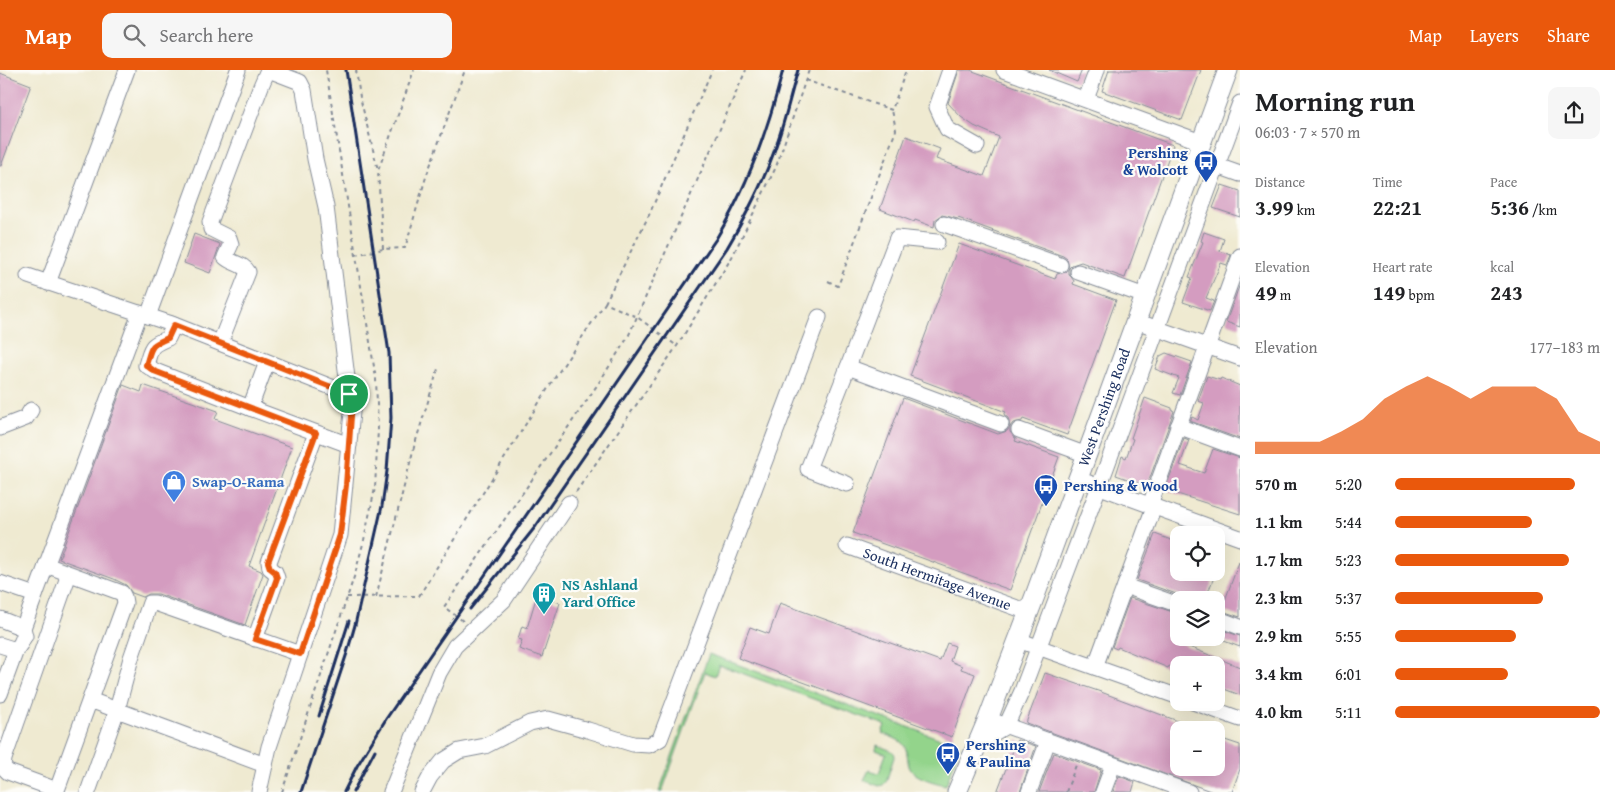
<!DOCTYPE html>
<meta charset="utf-8">
<style>
:root{--surface:#fff;--page:#f6f6f6;--text:#202124;--muted:#757577;--accent:#ea580c}
body{margin:0;font-family:"Gentium Book Plus",serif;background:var(--page);color:var(--text);height:100vh;display:flex;flex-direction:column;font-size:19px;white-space:nowrap}
*{box-sizing:border-box;margin:0}
p{font-size:16px;color:var(--muted)}
.icon{flex:none;width:28px;height:28px;fill:none;stroke:currentColor;stroke-width:2;stroke-linecap:round;stroke-linejoin:round}
.map{position:relative;flex:1;overflow:hidden}
.drawer{display:flex;flex-direction:column;background:var(--surface);width:375px}
.drawer>*{flex:none}
.buttons{position:absolute;left:1170px;top:456px;display:grid;gap:10px}
.buttons a{display:grid;place-items:center;width:55px;height:55px;border-radius:10px;background:var(--surface);box-shadow:0 5px 20px #0002;font-size:25px}
.pin{position:absolute;display:grid;place-items:center;width:42px;height:42px;color:#fff;margin:-21px;border:2px solid #fff;border-radius:50%;box-shadow:0 1px 5px #0007}
.round{display:grid;place-items:center;flex:none;width:52px;height:52px;border-radius:10px;background:var(--page)}
.summary{display:flex;align-items:center;justify-content:space-between;height:85px;padding:0 15px}
h1{font-size:28px;font-weight:600;line-height:38px}
.figures{display:grid;grid-template-columns:repeat(3,1fr);gap:8px;height:85px;padding:5px 15px}
.figures div{display:grid;align-content:center}
.figures b{font-size:21px;font-weight:600}
.figures small{font-size:14px;font-weight:400}
.figures p{font-size:14px}
.chart{height:140px;padding:10px 15px}
.chart p{display:flex;justify-content:space-between}
.chart svg{width:100%;height:90px;margin-top:5px;fill:var(--accent);opacity:.7}
ul{padding:0 15px;list-style:none;font-size:16px}
li{display:grid;grid-template-columns:80px 60px 1fr;align-items:center;height:38px}
li i{height:12px;border-radius:6px;background:var(--accent)}
header{display:flex;align-items:center;gap:30px;box-sizing:border-box;height:70px;padding:0 25px;background:var(--accent);color:#fff}
header strong{font-size:24px}
nav{display:flex;gap:28px;margin-inline-start:auto;font-size:18px}
.search{width:350px;height:45px;background:var(--page);display:flex;align-items:center;gap:12px;box-sizing:border-box;padding:0 18px;border-radius:10px;color:var(--muted);font-size:19px}
main{display:flex;flex:1;min-height:0}
.map>svg:first-child{display:block}
.green{fill:#93d48b;stroke:#578274}
.building{fill:#d49cc0}
.lines{fill:none;stroke-linecap:round;stroke-linejoin:round}
.minor-casing{stroke:#858c98;stroke-width:17}
.major-casing{stroke:#858c98;stroke-width:21}
.path{stroke:#858c98;stroke-width:2;stroke-dasharray:4 4;stroke-linecap:butt}
.minor{stroke:#fff;stroke-width:15}
.major{stroke:#fff;stroke-width:19}
.rail{stroke:#1b2f5e;stroke-width:3}
.route-casing{stroke:#fff;stroke-width:10}
.route{stroke:#ea580c;stroke-width:6}
.labels{text-anchor:middle;stroke-width:4.5;stroke-linejoin:round;paint-order:stroke}
.transit-label{font-size:15px;font-weight:bold;fill:#164399;stroke:#fdfcf7;text-anchor:start}
.street-label{font-size:15px;fill:#1b2f5e;stroke:#fdfcf7}
.shop-label{font-size:15px;font-weight:bold;fill:#366cbe;stroke:#fdfcf7;text-anchor:start}
.culture-label{font-size:15px;font-weight:bold;fill:#0d838f;stroke:#fdfcf7;text-anchor:start}
</style>
<header>
<strong>Map</strong>
<div class="search"><svg class="icon" aria-label="search" viewBox="0 0 24 24"><circle cx="10" cy="10" r="6"/><path d="M15 15l6 6"/></svg>Search here</div>
<nav><a>Map</a><a>Layers</a><a>Share</a></nav>
</header>
<main>
<div class="map">
<svg width="1240" height="722" viewBox="0 0 1240 722">
<rect width="100%" height="100%" fill="#fdfcf7"/>
<filter id="ink" filterUnits="userSpaceOnUse"><feTurbulence type="fractalNoise" baseFrequency=".02" numOctaves="2"/><feDisplacementMap in="SourceGraphic" scale="10" xChannelSelector="R" yChannelSelector="G"/><feConvolveMatrix kernelMatrix="1 2 1 2 8 2 1 2 1" color-interpolation-filters="sRGB"/></filter>
<filter id="wash" filterUnits="userSpaceOnUse"><feTurbulence type="fractalNoise" baseFrequency=".0096" numOctaves="4" result="noise"/><feDisplacementMap in="SourceGraphic" scale="20" xChannelSelector="R" yChannelSelector="G"/><feGaussianBlur stdDeviation="1.12" result="paint"/><feColorMatrix in="noise" values="0 0 0 0 0 0 0 0 0 0 0 0 0 0 0 0 0 1.4 0 .05"/><feComposite in="paint" operator="in"/></filter>
<g filter="url(#wash)">
<rect width="100%" height="100%" fill="#efead1"/>
<g class="green">
<path d="M709,584L960,676L946,715C936,713 912,707 909,696C907,690 908,683 905,677C901,669 890,667 882,663L885,655L719,595L715,606L705,602L662,722H659Z"/>
<polygon points="877,675 892,681 895,684 886,712 883,715 879,716 864,710 869,700 879,703 886,684 876,680"/>
</g>
<g id="blocks">
<g class="building">
<polygon points="959,0 970,0 1173,75 1125,208 1081,192 1072,195 1069,198 1069,204 1074,211 1073,214 1116,230 1067,365 1023,349 1022,351 1013,353 1010,357 1010,362 1016,369 1015,371 1059,387 1010,520 853,463 903,328 998,364 1007,361 1010,357 1008,348 1004,345 1006,342 910,306 959,174 1055,209 1057,204 1066,202 1069,198 1067,189 1063,186 958,148 958,149 942,145 935,150 934,157 915,150 914,152 880,139 906,66 940,79 936,89 984,106 999,67 974,56 961,47 948,33"/>
<polygon points="1049,0 1082,0 1077,12"/>
<polygon points="1109,0 1201,0 1182,50 1102,21"/>
<polygon points="0,3 31,15 1,96 0,96"/>
<polygon points="1222,115 1240,121 1240,147 1213,138"/>
<polygon points="1204,162 1224,169 1220,181 1231,185 1227,195 1221,193 1206,228 1214,231 1210,241 1183,232 1192,208 1189,207 1203,172 1201,171"/>
<polygon points="194,164 220,174 210,203 184,193"/>
<polygon points="1240,214 1240,257 1226,252"/>
<polygon points="1166,283 1192,292 1180,325 1173,323 1179,308 1155,299 1160,286"/>
<polygon points="1207,306 1220,310 1221,308 1240,316 1240,369 1190,351 1192,347 1198,350 1204,333 1198,331"/>
<polygon points="123,315 141,322 143,315 218,341 215,349 292,377 249,496 261,501 263,504 245,555 158,524 149,524 143,527 132,523 126,515 114,509 59,489"/>
<polygon points="1145,328 1172,338 1172,340 1174,341 1147,416 1116,405 1122,386 1126,388 1133,369 1131,368"/>
<polygon points="1184,368 1189,370 1180,395 1204,403 1213,379 1240,388 1240,444 1165,420"/>
<polygon points="1155,464 1179,473 1179,502 1216,502 1205,530 1187,530 1182,526 1137,510"/>
<polygon points="1239,492 1240,492 1240,547 1216,539 1216,530 1224,533"/>
<polygon points="537,525 560,533 542,587 519,579 522,570 518,569 522,556 527,558"/>
<polygon points="1130,528 1179,544 1179,573 1240,597 1240,625 1216,616 1216,595 1179,595 1179,600 1169,596 1168,598 1118,577 1117,579 1112,577"/>
<polygon points="780,533 940,591 947,573 955,576 950,591 962,596 961,599 975,604 952,667 738,588 750,557 769,564"/>
<polygon points="1216,558 1240,566 1240,577 1216,568"/>
<polygon points="1045,603 1101,622 1199,659 1179,660 1179,698 1216,698 1216,667 1240,675 1240,699 1232,722 1213,722 1026,653"/>
<polygon points="1017,670 1036,676 1020,722 997,722"/>
<polygon points="1054,683 1101,700 1094,722 1039,722"/>
<polygon points="1119,706 1135,712 1132,722 1113,722"/>
</g>
</g>
</g>
<g filter="url(#ink)">
<use href="#blocks" fill-opacity="0" stroke="#858c98" stroke-width="1"/>
<g class="lines">
<g class="minor-casing">
<g id="minor">
<polyline points="950,0 937,37 947,59 977,76"/>
<polyline points="1004,0 1201,72"/>
<polyline points="1086,29 1097,0"/>
<polyline points="1195,88 1240,104"/>
<polyline points="944,154 1060,195"/>
<polyline points="937,172 897,168 848,297 1001,354"/>
<polyline points="1078,202 1145,226"/>
<path d="M28,206L169,253L174,255C232,278 291,301 349,324L326,137L315,89L304,20L300,12L274,2H267L261,16L210,152L211,159L229,168L231,174L225,187C232,194 243,193 248,202L220,273"/>
<polyline points="48,213 127,0"/>
<polyline points="148,246 238,0"/>
<polyline points="1136,251 1240,288"/>
<path d="M174,255L168,268C149,276 152,276 146,295L155,301L250,338L267,292"/>
<polyline points="250,338 349,375"/>
<polyline points="1178,356 1240,379"/>
<polyline points="0,358 26,348 31,340"/>
<polyline points="1019,360 1087,385"/>
<polyline points="1078,409 1240,468"/>
<polyline points="847,414 808,399 848,297"/>
<polyline points="1150,435 1240,186"/>
<path id="s1" d="M847,476L1028,542"/>
<polyline points="46,495 122,523 124,527 125,533 57,720 8,702 3,697 4,689 69,504"/>
<polyline points="0,513 35,525"/>
<polyline points="1125,516 1179,535"/>
<polyline points="1216,548 1240,557"/>
<polyline points="0,549 23,558 25,566"/>
<polyline points="23,558 140,243"/>
<polyline points="255,569 277,508 275,502 270,498 269,492 316,363"/>
<polyline points="1018,570 1179,627"/>
<polyline points="0,575 16,580"/>
<polyline points="1095,597 1154,437"/>
<polyline points="0,624 16,580 21,573 24,566"/>
<polyline points="90,630 265,695"/>
<polyline points="1193,632 1240,649"/>
<polyline points="996,652 1189,722"/>
<polyline points="977,673 1006,656 1022,621 1106,398 1240,33"/>
<polyline points="88,722 117,640 131,588 150,533 155,533 300,584"/>
<polyline points="259,722 269,677 340,465 353,332 349,324"/>
<polyline points="391,722 439,603 455,576 504,530 569,433"/>
<polyline points="422,722 430,707 443,691 459,681 485,676 530,653 548,649 588,660 633,674 649,675 660,669 819,247"/>
<polyline points="1029,722 1048,671"/>
<polyline points="1103,722 1113,695"/>
</g>
</g>
<g class="major-casing">
<g id="major">
<path id="s2" d="M957,722L988,649L1036,523L1228,0"/>
</g>
</g>
<g class="path">
<polyline points="356,0 360,27 378,100"/>
<polyline points="805,10 892,40 906,0"/>
<polyline points="383,179 378,101 414,0"/>
<polyline points="355,185 383,179 405,178 426,107 465,0"/>
<polyline points="828,211 838,216 896,60 892,40"/>
<polyline points="605,233 649,145 712,0"/>
<polyline points="576,422 677,276 732,187 776,97 809,0"/>
<polyline points="347,527 419,526 550,315 605,233 637,247 677,276"/>
<polyline points="376,527 414,377 438,299"/>
<polyline points="463,551 444,537 598,314 628,267 746,0"/>
<polyline points="282,722 355,504 364,470 375,418 378,359 376,309 326,0"/>
<polyline points="1066,722 1076,695"/>
</g>
<use href="#minor" class="minor"/>
<use href="#major" class="major"/>
<g class="rail">
<path d="M470,539L536,456L727,178C747,144 766,108 778,70C786,47 791,23 798,0"/>
<polyline points="319,646 349,551"/>
<polyline points="301,722 347,583 355,555 382,436 387,401 391,348 389,283 346,0"/>
<path d="M344,722L357,696L386,649L716,169C748,116 768,60 783,0"/>
<polyline points="353,722 375,680"/>
</g>
</g>
</g>
<g class="lines" filter="url(#ink)">
<g class="route-casing">
<path id="route" d="M174,255L349,324L352,332L346,415L340,465L300,584L255,569L277,508L275,502L270,498L268,492L316,363L154,301L146,295C152,276 149,276 168,268Z"/>
</g>
<use href="#route" class="route"/>
</g>
<defs>
<g id="bus-pin" transform="scale(1.25)"><path d="M0 17L-7.5 6A9.5 9.5 0 1 1 7.5 6Z" fill="#1a4fb4" stroke="#fdfcf7"/><path d="M-5-6H5V4H4V6H2V4H-2V6H-4V4H-5ZM-3.5-4V0h7V-4ZM-3.5 1.2v1.5H-2V1.2ZM2 1.2v1.5H3.5V1.2Z" fill="#fff"/></g>
<g id="shop-pin" transform="scale(1.25)"><path d="M0 17L-7.5 6A9.5 9.5 0 1 1 7.5 6Z" fill="#3f7fe0" stroke="#fdfcf7"/><path d="M-5-2.5h2.3a2.7 3.5 0 0 1 5.4 0H5L5.5 6h-11ZM-1.5-2.5h3a1.5 2.3 0 0 0-3 0Z" fill="#fff"/></g>
<g id="building-pin" transform="scale(1.25)"><path d="M0 17L-7.5 6A9.5 9.5 0 1 1 7.5 6Z" fill="#0f9aa8" stroke="#fdfcf7"/><path d="M-4-6H4V6H1V3H-1V6H-4ZM-2.5-4.3h1.7v1.8h-1.7ZM.8-4.3h1.7v1.8H.8ZM-2.5-1h1.7V.8h-1.7ZM.8-1h1.7V.8H.8Z" fill="#fff"/></g>
</defs>
<g fill-rule="evenodd">
<use href="#bus-pin" x="1206" y="92"/>
<use href="#shop-pin" x="174" y="412"/>
<use href="#bus-pin" x="1046" y="416"/>
<use href="#building-pin" x="544" y="524"/>
<use href="#bus-pin" x="948" y="684"/>
</g>
<g class="labels">
<g class="transit-label">
<text x="1188" y="88" text-anchor="end">Pershing<tspan x="1188" dy="17">&amp; Wolcott</tspan></text>
<text x="1064" y="421">Pershing &amp; Wood</text>
<text x="966" y="680">Pershing<tspan x="966" dy="17">&amp; Paulina</tspan></text>
</g>
<g class="street-label">
<text dy="5" stroke="none"><textPath href="#s2" startOffset="412">West Pershing Road</textPath></text>
<text dy="5" stroke="none"><textPath href="#s1" startOffset="96">South Hermitage Avenue</textPath></text>
</g>
<g class="shop-label">
<text x="192" y="417">Swap-O-Rama</text>
</g>
<g class="culture-label">
<text x="562" y="520">NS Ashland<tspan x="562" dy="17">Yard Office</tspan></text>
</g>
</g>
</svg>
<div class="buttons">
<a><svg class="icon" aria-label="locate" viewBox="0 0 24 24"><circle cx="12" cy="12" r="6"/><path d="M12 2v4M12 18v4M2 12h4M18 12h4"/></svg></a>
<a><svg class="icon" aria-label="layers" viewBox="0 0 24 24"><path d="M12 4l9 5-9 5-9-5zM3 14l9 5 9-5"/></svg></a>
<a>+</a>
<a>−</a>
</div>
<div class="pin" style="left:349px;top:324px;background:#1e9e55"><svg class="icon" aria-label="arrive" viewBox="0 0 24 24"><path d="M6 21V4h12l-3 4 3 4H6"/></svg></div>
</div>
<section class="drawer">
<div class="summary"><div><h1>Morning run</h1><p>06:03 · 7 × 570 m</p></div><a class="round"><svg class="icon" aria-label="share" viewBox="0 0 24 24"><path d="M12 15V3M7 8l5-5 5 5M5 13v7h14v-7"/></svg></a></div>
<div class="figures">
<div><p>Distance</p><b>3.99<small> km</small></b></div>
<div><p>Time</p><b>22:21</b></div>
<div><p>Pace</p><b>5:36<small> /km</small></b></div>
</div>
<div class="figures">
<div><p>Elevation</p><b>49<small> m</small></b></div>
<div><p>Heart rate</p><b>149<small> bpm</small></b></div>
<div><p>kcal</p><b>243</b></div>
</div>
<div class="chart"><p><span>Elevation</span>177–183 m</p>
<svg viewBox="0 0 160 44" preserveAspectRatio="none"><path d="M0 44V38L10 38L20 38L30 38L40 33L50 27L60 17L70 11L80 6L90 11L100 17L110 11L120 11L130 11L140 17L150 33L160 38V44z"/></svg>
</div>
<ul>
<li><b>570 m</b>5:20<i style="width:88%"></i></li>
<li><b>1.1 km</b>5:44<i style="width:67%"></i></li>
<li><b>1.7 km</b>5:23<i style="width:85%"></i></li>
<li><b>2.3 km</b>5:37<i style="width:72%"></i></li>
<li><b>2.9 km</b>5:55<i style="width:59%"></i></li>
<li><b>3.4 km</b>6:01<i style="width:55%"></i></li>
<li><b>4.0 km</b>5:11<i style="width:100%"></i></li>
</ul>
</section>
</main>
